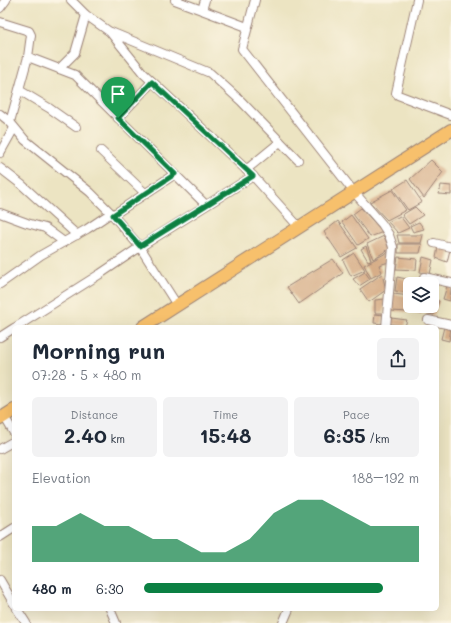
<!DOCTYPE html>
<meta charset="utf-8">
<style>
:root{--surface:#fff;--page:#f2f2f3;--text:#1f2937;--muted:#747a83;--accent:#0b8043}
body{margin:0;font-family:Mali,sans-serif;background:var(--page);color:var(--text);height:100vh;display:flex;flex-direction:column;font-size:15px;white-space:nowrap}
*{box-sizing:border-box;margin:0}
p{font-size:13px;color:var(--muted)}
.icon{flex:none;width:22px;height:22px;fill:none;stroke:currentColor;stroke-width:2;stroke-linecap:round;stroke-linejoin:round}
.map{position:relative;flex:1;overflow:hidden}
.sheet{position:absolute;left:12px;top:325px;width:427px;height:286px;display:flex;flex-direction:column;background:var(--surface);border-radius:6px;box-shadow:0 4px 16px #0002}
.sheet>*{flex:none}
.fabs{position:absolute;left:403px;top:277px;display:grid;gap:8px}
.fabs a{display:grid;place-items:center;width:36px;height:36px;border-radius:6px;background:var(--surface);box-shadow:0 4px 16px #0002;font-size:20px}
.pin{position:absolute;display:grid;place-items:center;width:34px;height:34px;color:#fff;margin:-41px -17px;border-radius:50% 50% 50% 0;rotate:-45deg;box-shadow:0 0 4px #0007}
.pin .icon{rotate:45deg}
.round{display:grid;place-items:center;flex:none;width:42px;height:42px;border-radius:6px;background:var(--page)}
.headline{display:flex;align-items:center;justify-content:space-between;height:68px;padding:0 20px}
h1{font-size:22px;font-weight:700;line-height:30px}
.metrics{display:grid;grid-template-columns:repeat(3,1fr);gap:6px;height:68px;padding:4px 20px}
.metrics div{display:grid;align-content:center;border-radius:6px;background:var(--page);text-align:center}
.metrics b{font-size:20px;font-weight:700}
.metrics small{font-size:11px;font-weight:400}
.metrics p{font-size:11px}
.chart{height:112px;padding:8px 20px}
.chart p{display:flex;justify-content:space-between}
.chart svg{width:100%;height:72px;margin-top:4px;fill:var(--accent);opacity:.7}
ul{padding:0 20px;list-style:none;font-size:13px}
li{display:grid;grid-template-columns:64px 48px 1fr;align-items:center;height:30px}
li i{height:10px;border-radius:5px;background:var(--accent)}
.map>svg:first-child{display:block}
.building{fill:#d7ae88}
.lines{fill:none;stroke-linecap:round;stroke-linejoin:round}
.minor-casing{stroke:#9b8276;stroke-width:10}
.highway-casing{stroke:#9b8276;stroke-width:14}
.minor{stroke:#fff;stroke-width:8}
.highway{stroke:#f7c06c;stroke-width:12}
.route-casing{stroke:#fff;stroke-width:8}
.route{stroke:#0b8043;stroke-width:5}
</style>
<div class="map">
<svg width="451" height="623" viewBox="0 0 451 623">
<rect width="100%" height="100%" fill="#fcf5e5"/>
<filter id="ink" filterUnits="userSpaceOnUse"><feTurbulence type="fractalNoise" baseFrequency=".025" numOctaves="2"/><feDisplacementMap in="SourceGraphic" scale="8" xChannelSelector="R" yChannelSelector="G"/><feConvolveMatrix kernelMatrix="1 2 1 2 8 2 1 2 1" color-interpolation-filters="sRGB"/></filter>
<filter id="wash" filterUnits="userSpaceOnUse"><feTurbulence type="fractalNoise" baseFrequency=".012" numOctaves="4" result="noise"/><feDisplacementMap in="SourceGraphic" scale="16" xChannelSelector="R" yChannelSelector="G"/><feGaussianBlur stdDeviation="0.9" result="paint"/><feColorMatrix in="noise" values="0 0 0 0 0 0 0 0 0 0 0 0 0 0 0 0 0 1.4 0 .05"/><feComposite in="paint" operator="in"/></filter>
<g filter="url(#wash)">
<rect width="100%" height="100%" fill="#ece4c2"/>
<g id="blocks">
<g class="building">
<polygon points="431,160 443,172 424,198 410,179"/>
<polygon points="407,180 422,202 408,210 393,189"/>
<polygon points="441,185 451,186 451,195 439,194"/>
<polygon points="392,190 406,210 387,220 370,202"/>
<polygon points="415,207 423,215 409,224 402,215"/>
<polygon points="361,208 383,232 370,237 353,214"/>
<polygon points="351,215 368,239 358,245 342,222"/>
<polygon points="400,216 409,228 398,233 388,222"/>
<polygon points="338,221 357,248 341,257 324,232"/>
<polygon points="419,222 424,229 413,232 410,226"/>
<polygon points="397,235 423,235 421,243 399,243"/>
<polygon points="384,236 389,249 373,259 367,244"/>
<polygon points="398,244 422,244 420,253 398,253"/>
<polygon points="366,246 371,260 368,261 361,249"/>
<polygon points="438,247 450,250 447,262 436,258"/>
<polygon points="388,252 389,262 379,265 382,272 371,278 364,265"/>
<polygon points="354,253 365,270 351,276 343,260"/>
<polygon points="398,257 417,259 416,270 396,269"/>
<polygon points="423,257 433,260 430,274 420,272"/>
<polygon points="333,259 343,273 299,304 287,287"/>
<polygon points="365,272 370,279 359,286 353,279"/>
<polygon points="382,274 386,290 369,302 360,289"/>
<polygon points="397,277 416,281 415,284 410,284 410,293 395,291"/>
<polygon points="447,286 451,287 450,301 443,299"/>
<polygon points="393,294 410,296 408,312 391,311"/>
<polygon points="385,299 384,313 375,313 375,300"/>
<polygon points="432,299 439,301 434,315 424,313 426,306 432,306"/>
<polygon points="411,306 424,306 422,314 410,312"/>
<polygon points="375,314 384,315 382,324 374,323"/>
<polygon points="391,318 407,320 405,326 390,324"/>
<polygon points="444,327 451,328 449,341 441,339"/>
</g>
</g>
</g>
<g filter="url(#ink)">
<use href="#blocks" fill-opacity="0" stroke="#9b8276" stroke-width="1"/>
<g class="lines">
<g class="minor-casing">
<g id="minor">
<polyline points="71,0 86,15 110,32 143,73 253,176 299,227"/>
<polyline points="175,0 247,27"/>
<polyline points="255,0 242,49 354,192 382,224 389,235 393,247 386,327"/>
<polyline points="417,0 396,93 398,95 451,115"/>
<polyline points="0,8 6,0"/>
<polyline points="202,10 205,0"/>
<polyline points="0,22 29,31 31,35 28,57 10,122"/>
<polyline points="111,32 210,73 241,101 298,160"/>
<polyline points="28,57 75,75 206,205"/>
<polyline points="59,69 75,53 86,15"/>
<polyline points="19,90 49,108 76,127"/>
<polyline points="0,114 10,122 25,140 90,192 111,213 140,247 177,305"/>
<polyline points="118,118 152,82"/>
<polyline points="101,151 146,194"/>
<polyline points="0,153 14,128"/>
<polyline points="0,168 22,185 77,235"/>
<polyline points="246,170 280,142"/>
<polyline points="0,213 27,223 45,228 64,242"/>
<polyline points="113,215 175,174"/>
<polyline points="434,243 451,247"/>
<polyline points="424,277 451,283"/>
<polyline points="0,284 41,255 87,229 111,213"/>
<polyline points="428,320 451,325"/>
<polyline points="16,327 100,274 140,247 253,176"/>
<polyline points="0,337 14,328"/>
<polyline points="4,416 14,433"/>
<polyline points="0,449 14,441"/>
<polyline points="0,537 14,528"/>
<polyline points="0,580 14,604"/>
<polyline points="17,609 26,623"/>
<polyline points="110,609 116,623"/>
<polyline points="283,623 289,609"/>
</g>
</g>
<g class="highway-casing">
<g id="highway">
<polyline points="143,327 451,130"/>
<polyline points="0,419 14,410"/>
</g>
</g>
<use href="#minor" class="minor"/>
<use href="#highway" class="highway"/>
</g>
</g>
<g class="lines" filter="url(#ink)">
<g class="route-casing">
<polygon id="route" points="152,82 253,176 140,246 113,215 175,174 118,118"/>
</g>
<use href="#route" class="route"/>
</g>
</svg>
<div class="fabs">
<a><svg class="icon" aria-label="layers" viewBox="0 0 24 24"><path d="M12 4l9 5-9 5-9-5zM3 14l9 5 9-5"/></svg></a>
</div>
<div class="pin" style="left:118px;top:118px;background:#1e9e55"><svg class="icon" aria-label="arrive" viewBox="0 0 24 24"><path d="M6 21V4h12l-3 4 3 4H6"/></svg></div>
<section class="sheet">
<div class="headline"><div><h1>Morning run</h1><p>07:28 · 5 × 480 m</p></div><a class="round"><svg class="icon" aria-label="share" viewBox="0 0 24 24"><path d="M12 15V3M7 8l5-5 5 5M5 13v7h14v-7"/></svg></a></div>
<div class="metrics">
<div><p>Distance</p><b>2.40<small> km</small></b></div>
<div><p>Time</p><b>15:48</b></div>
<div><p>Pace</p><b>6:35<small> /km</small></b></div>
</div>
<div class="chart"><p><span>Elevation</span>188–192 m</p>
<svg viewBox="0 0 160 44" preserveAspectRatio="none"><path d="M0 44V22L10 22L20 14L30 22L40 22L50 30L60 30L70 38L80 38L90 30L100 14L110 6L120 6L130 14L140 22L150 22L160 22V44z"/></svg>
</div>
<ul>
<li><b>480 m</b>6:30<i style="width:87%"></i></li>
</ul>
</section>
</div>
